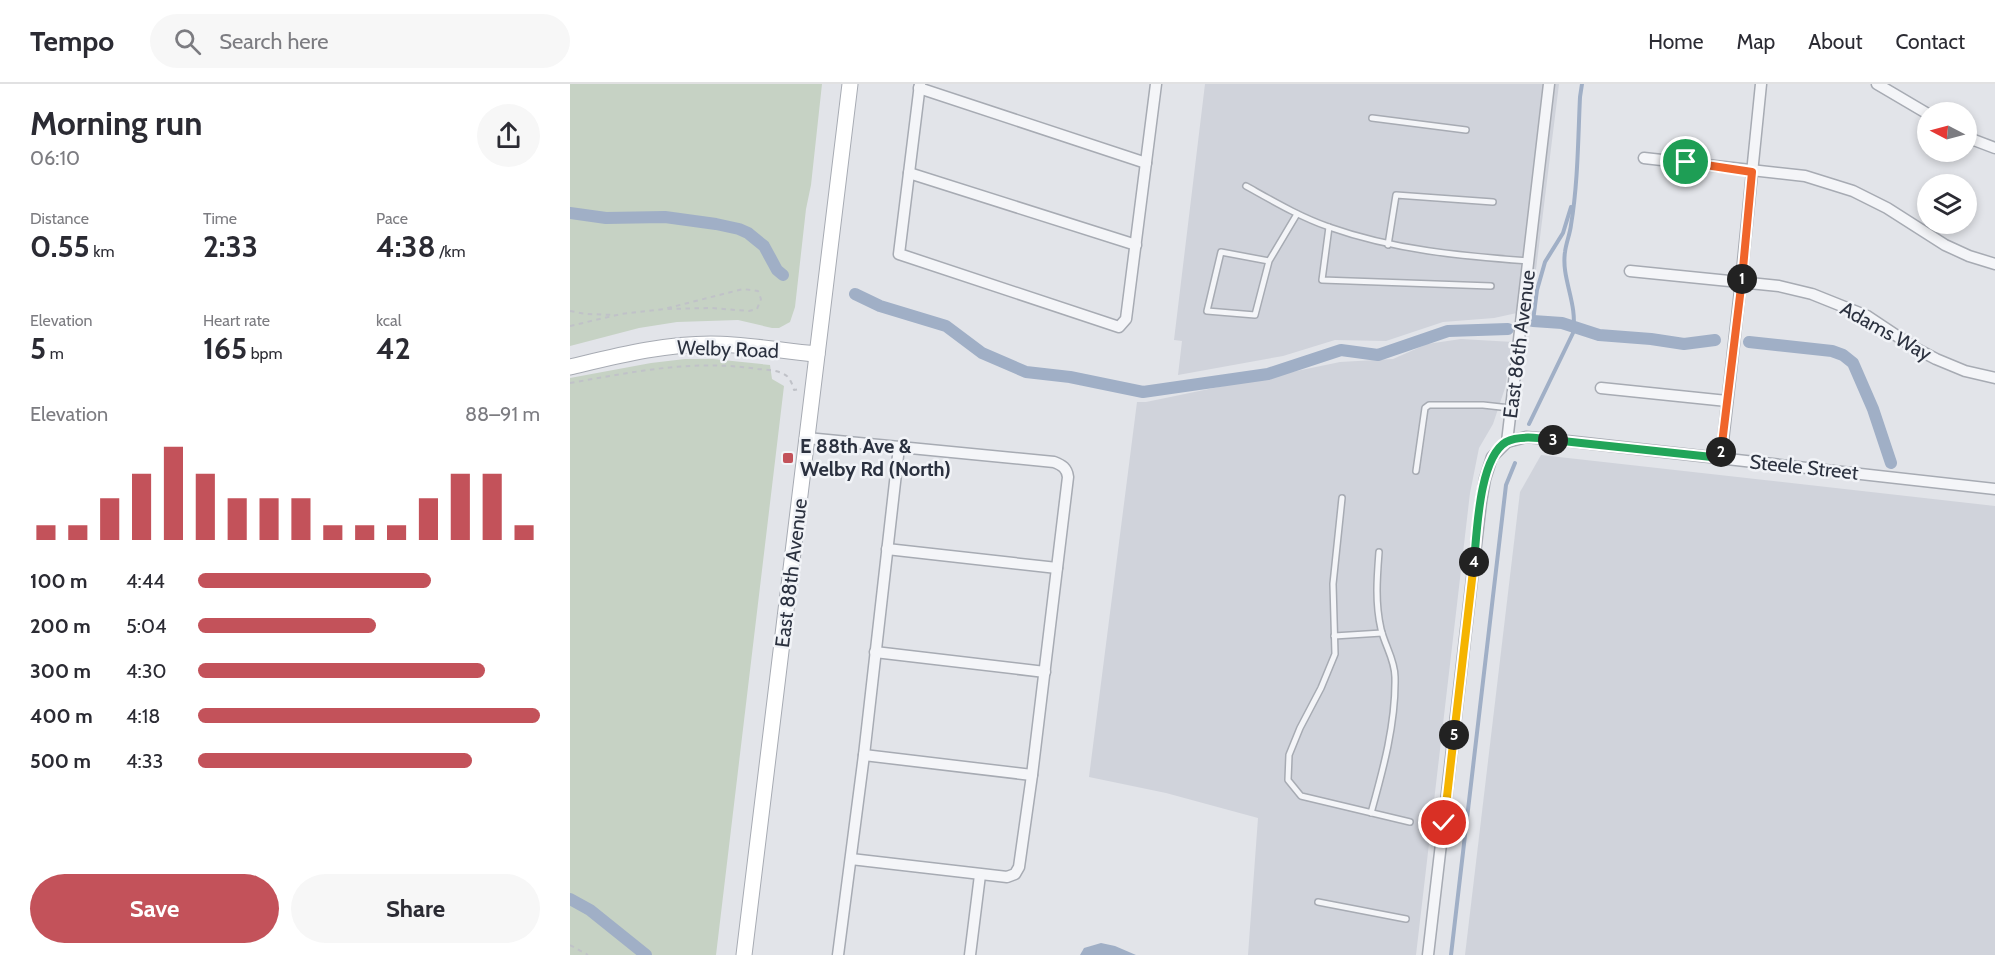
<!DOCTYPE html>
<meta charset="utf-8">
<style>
:root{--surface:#fff;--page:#f7f7f7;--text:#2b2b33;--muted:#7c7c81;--line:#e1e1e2;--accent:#c3525a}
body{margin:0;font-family:Cabin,sans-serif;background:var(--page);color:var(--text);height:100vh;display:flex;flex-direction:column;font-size:22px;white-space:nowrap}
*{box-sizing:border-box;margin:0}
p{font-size:20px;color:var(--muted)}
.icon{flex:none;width:33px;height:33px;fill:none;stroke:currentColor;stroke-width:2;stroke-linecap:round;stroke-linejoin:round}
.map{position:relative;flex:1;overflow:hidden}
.sheet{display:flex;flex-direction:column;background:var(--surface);width:570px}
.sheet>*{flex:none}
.needle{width:39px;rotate:276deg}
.tools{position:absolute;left:1347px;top:18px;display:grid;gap:12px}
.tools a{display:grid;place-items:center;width:60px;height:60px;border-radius:50%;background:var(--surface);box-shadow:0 3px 9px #0003;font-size:30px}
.pin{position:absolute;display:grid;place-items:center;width:51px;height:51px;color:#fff;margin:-26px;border:3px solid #fff;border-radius:50%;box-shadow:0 2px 6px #0007}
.km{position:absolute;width:30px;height:30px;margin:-15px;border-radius:50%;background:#222;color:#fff;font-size:16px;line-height:30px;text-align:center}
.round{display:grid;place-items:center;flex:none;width:63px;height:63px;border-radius:32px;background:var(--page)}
.head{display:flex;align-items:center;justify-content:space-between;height:102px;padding:0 30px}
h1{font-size:33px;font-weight:700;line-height:45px}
.figures{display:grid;grid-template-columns:repeat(3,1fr);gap:9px;height:102px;padding:6px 30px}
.figures div{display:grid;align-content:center}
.figures b{font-size:30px;font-weight:700}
.figures small{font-size:16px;font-weight:400}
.figures p{font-size:16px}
.chart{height:168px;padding:12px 30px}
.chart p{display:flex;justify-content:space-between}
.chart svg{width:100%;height:108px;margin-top:6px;stroke:var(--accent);stroke-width:6}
.button{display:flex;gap:12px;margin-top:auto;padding:12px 30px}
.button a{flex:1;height:69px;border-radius:36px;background:var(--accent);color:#fff;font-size:24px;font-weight:700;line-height:69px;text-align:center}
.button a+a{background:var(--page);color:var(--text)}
ul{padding:0 30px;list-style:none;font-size:20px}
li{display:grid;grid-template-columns:96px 72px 1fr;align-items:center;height:45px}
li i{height:15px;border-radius:8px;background:var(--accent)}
header{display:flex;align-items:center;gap:36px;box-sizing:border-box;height:84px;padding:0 30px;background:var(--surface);border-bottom:2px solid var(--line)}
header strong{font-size:28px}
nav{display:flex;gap:33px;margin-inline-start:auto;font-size:21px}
.search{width:420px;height:54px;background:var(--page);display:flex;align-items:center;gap:15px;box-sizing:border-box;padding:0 21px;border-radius:33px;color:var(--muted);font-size:22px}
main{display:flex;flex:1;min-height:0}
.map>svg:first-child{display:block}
.built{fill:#d0d3db}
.green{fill:#c6d2c4}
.water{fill:#a0afc6}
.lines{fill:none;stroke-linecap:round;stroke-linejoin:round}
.stream{stroke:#a0afc6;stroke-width:4}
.canal{stroke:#a0afc6;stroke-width:12}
.lane-casing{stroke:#a7abb3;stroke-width:8}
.street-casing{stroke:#a7abb3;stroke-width:13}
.secondary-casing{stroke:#a7abb3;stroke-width:17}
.path{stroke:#c0c2c8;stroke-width:2;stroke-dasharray:4.5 4.5;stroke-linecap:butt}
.lane{stroke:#f4f5f8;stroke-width:5}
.street{stroke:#f4f5f8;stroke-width:10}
.secondary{stroke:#fff;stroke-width:15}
.split-1-casing{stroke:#fff;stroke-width:12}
.split-2-casing{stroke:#fff;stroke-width:12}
.split-3-casing{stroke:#fff;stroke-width:12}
.split-4-casing{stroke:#fff;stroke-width:12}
.split-5-casing{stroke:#fff;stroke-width:12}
.split-6-casing{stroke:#fff;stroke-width:12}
.split-1{stroke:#f0652b;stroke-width:8}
.split-2{stroke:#f0652b;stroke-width:8}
.split-3{stroke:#22a559;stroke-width:8}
.split-4{stroke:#22a559;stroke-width:8}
.split-5{stroke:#f5b400;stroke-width:8}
.split-6{stroke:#f5b400;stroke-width:8}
.poi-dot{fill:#c3525a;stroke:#f1f3f7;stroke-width:2}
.labels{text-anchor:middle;stroke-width:5;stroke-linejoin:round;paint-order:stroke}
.street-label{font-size:20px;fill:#2b313f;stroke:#f1f3f7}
.poi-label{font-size:20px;font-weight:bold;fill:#2b313f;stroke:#f1f3f7;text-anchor:start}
</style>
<header>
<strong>Tempo</strong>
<div class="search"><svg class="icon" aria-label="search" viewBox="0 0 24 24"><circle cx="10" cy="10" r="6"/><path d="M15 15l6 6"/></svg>Search here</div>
<nav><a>Home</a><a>Map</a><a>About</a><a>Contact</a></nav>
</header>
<main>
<section class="sheet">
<div class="head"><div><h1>Morning run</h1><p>06:10</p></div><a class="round"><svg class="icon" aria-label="share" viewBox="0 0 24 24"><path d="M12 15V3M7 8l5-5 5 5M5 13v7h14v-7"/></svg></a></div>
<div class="figures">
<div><p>Distance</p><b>0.55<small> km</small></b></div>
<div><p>Time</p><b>2:33</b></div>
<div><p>Pace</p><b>4:38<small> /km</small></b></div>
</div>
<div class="figures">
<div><p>Elevation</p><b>5<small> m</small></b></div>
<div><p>Heart rate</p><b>165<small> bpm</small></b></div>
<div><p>kcal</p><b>42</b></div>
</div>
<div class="chart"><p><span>Elevation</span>88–91 m</p>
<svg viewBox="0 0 160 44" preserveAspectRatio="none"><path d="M5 44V38M15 44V38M25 44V27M35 44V17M45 44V6M55 44V17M65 44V27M75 44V27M85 44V27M95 44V38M105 44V38M115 44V38M125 44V27M135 44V17M145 44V17M155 44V38"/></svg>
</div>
<ul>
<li><b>100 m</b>4:44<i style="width:68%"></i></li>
<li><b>200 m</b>5:04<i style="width:52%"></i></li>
<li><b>300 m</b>4:30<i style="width:84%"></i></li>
<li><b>400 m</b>4:18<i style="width:100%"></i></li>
<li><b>500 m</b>4:33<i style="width:80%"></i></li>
</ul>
<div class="button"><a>Save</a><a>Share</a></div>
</section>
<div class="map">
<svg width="1425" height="871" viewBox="0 0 1425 871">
<rect width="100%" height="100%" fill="#e2e4e9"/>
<g class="built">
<polygon points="635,0 989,0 961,226 924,234 873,238 816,257 765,256 713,272 608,291 612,257 604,256"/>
<polygon points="891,255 943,258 935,304 923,340 909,364 900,409 846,871 678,871 688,734 596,709 519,693 567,318 576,318 770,278 823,275 857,260"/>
<polygon points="971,371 1425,422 1425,871 895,871 950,408"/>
</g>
<g class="green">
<polygon points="0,0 252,0 241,101 236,125 225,223 220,238 209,244 202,244 168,236 107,238 69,244 0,262"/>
<polygon points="115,275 143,275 200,281 202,295 214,302 146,871 0,871 0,294 81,279"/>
</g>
<polygon class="water" points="531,859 545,862 566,871 510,871 514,864"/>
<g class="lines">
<g class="stream">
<polyline points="963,237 967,206 975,178 993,149 1001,123"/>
<path d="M959,340L1003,249C1008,219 991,195 995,168C996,159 1000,150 1001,141C1008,99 1008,55 1010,13L1012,0"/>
<polyline points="881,871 936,401 945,379"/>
</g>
<g class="canal">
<polyline points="0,129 36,134 95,133 146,140 169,145 178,149 194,162 207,186 213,191"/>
<polyline points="285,210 310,222 376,242 412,269 456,288 500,293 573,308 698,290 771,266 808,271 878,247 938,245"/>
<polyline points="963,237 992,239 1029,251 1081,255 1114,260 1145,256"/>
<polyline points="1179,258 1262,267 1273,271 1283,279 1303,325 1321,379"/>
<polyline points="0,815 20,826 76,871"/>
</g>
<g class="lane-casing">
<g id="lane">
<polyline points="802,34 896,46"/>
<path d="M676,102C703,117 730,133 759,143C824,166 891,172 959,177"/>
<polyline points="759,143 752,196 921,202"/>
<polyline points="818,161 826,111 923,118"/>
<polyline points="699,177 651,168 637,227 685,231 699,177 727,130"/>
<polyline points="846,387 855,324 859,321 913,321 940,324"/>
<polyline points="772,414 763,500 765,570 751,604 730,644 719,671 718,696 731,712 840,738"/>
<polyline points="764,552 812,549"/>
<path d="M801,729C813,686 826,639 825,593C825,576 815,562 811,545C805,519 807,494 809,468"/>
<polyline points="748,818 836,835"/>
</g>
</g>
<g class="street-casing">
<g id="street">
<polyline points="350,0 329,170 549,243 556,235 586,0"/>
<polyline points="1307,0 1358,30"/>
<polyline points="349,4 576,79"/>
<polyline points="1396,53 1425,64"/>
<polyline points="1074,74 1235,92 1283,107 1317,124 1375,161 1399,172 1425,180"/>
<polyline points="339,89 566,161"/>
<polyline points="1060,187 1209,202 1242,210 1297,232 1345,264 1366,275 1395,287 1425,294"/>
<polyline points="1031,304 1157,317"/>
<path d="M237,354L484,378C492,381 497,384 498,393L462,691L449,783L445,790L437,793L281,775"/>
<polyline points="937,358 956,353 979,355 1425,405"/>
<polyline points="1151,374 1171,198 1191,0"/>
<polyline points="317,465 487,484"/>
<polyline points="305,568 475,588"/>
<polyline points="294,671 462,691"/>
<polyline points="268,871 294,671 329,363"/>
<polyline points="400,871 410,791"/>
<polyline points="858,871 911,418 915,395 922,373 937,358 979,0"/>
</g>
</g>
<g class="secondary-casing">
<g id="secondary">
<path d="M0,283C47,272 93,260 141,260C176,260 212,267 247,270"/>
<polyline points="174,871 280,0"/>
</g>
</g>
<g class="path">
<polyline points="0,227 16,230 45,231"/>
<polyline points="0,242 51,230 94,225 173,205 188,207 191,215 187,225 179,227 141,224 94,225"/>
<path d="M0,299C63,288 123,275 188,285C197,286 211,286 218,293C221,297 223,302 224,306L229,305"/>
<polyline points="0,861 18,871"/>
</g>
<use href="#lane" class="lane"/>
<use href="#street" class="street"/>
<use href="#secondary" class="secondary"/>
</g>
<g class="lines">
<g class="split-1-casing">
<polyline id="split-1" points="1116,78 1182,88 1172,195"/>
</g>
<g class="split-2-casing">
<polyline id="split-2" points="1151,368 1172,195"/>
</g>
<g class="split-3-casing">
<polyline id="split-3" points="983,356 1151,374 1151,368"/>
</g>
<g class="split-4-casing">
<path id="split-4" d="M904,478C907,448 909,374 936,358C949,351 969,354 983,356"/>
</g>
<g class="split-5-casing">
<polyline id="split-5" points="884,651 904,478"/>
</g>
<g class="split-6-casing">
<polyline id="split-6" points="874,739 884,651"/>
</g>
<use href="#split-1" class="split-1"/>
<use href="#split-2" class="split-2"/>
<use href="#split-3" class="split-3"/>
<use href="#split-4" class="split-4"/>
<use href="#split-5" class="split-5"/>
<use href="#split-6" class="split-6"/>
</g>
<rect class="poi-dot" x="212" y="368" width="12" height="12" rx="3"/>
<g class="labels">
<g class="street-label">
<text transform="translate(1316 247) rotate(29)" y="7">Adams Way</text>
<text transform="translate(949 260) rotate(-83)" y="7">East 86th Avenue</text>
<text transform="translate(158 265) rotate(2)" y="7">Welby Road</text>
<text transform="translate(1234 383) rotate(6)" y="7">Steele Street</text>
<text transform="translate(221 489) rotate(-83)" y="7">East 88th Avenue</text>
</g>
<g class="poi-label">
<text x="230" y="369">E 88th Ave &amp;<tspan x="230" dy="23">Welby Rd (North)</tspan></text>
</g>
</g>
</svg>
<div class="tools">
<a><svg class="needle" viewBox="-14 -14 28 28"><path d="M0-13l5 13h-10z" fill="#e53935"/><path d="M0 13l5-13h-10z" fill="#7c7c81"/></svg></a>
<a><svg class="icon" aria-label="layers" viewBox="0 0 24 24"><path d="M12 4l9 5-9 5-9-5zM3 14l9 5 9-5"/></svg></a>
</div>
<div class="pin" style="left:1116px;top:78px;background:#1e9e55"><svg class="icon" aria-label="arrive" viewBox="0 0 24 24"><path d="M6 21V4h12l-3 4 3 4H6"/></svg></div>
<div class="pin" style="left:874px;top:739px;background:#d93025"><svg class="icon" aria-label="check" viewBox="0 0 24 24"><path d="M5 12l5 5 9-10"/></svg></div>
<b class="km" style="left:1172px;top:195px">1</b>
<b class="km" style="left:1151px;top:368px">2</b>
<b class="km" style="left:983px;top:356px">3</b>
<b class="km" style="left:904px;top:478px">4</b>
<b class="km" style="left:884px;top:651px">5</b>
</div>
</main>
